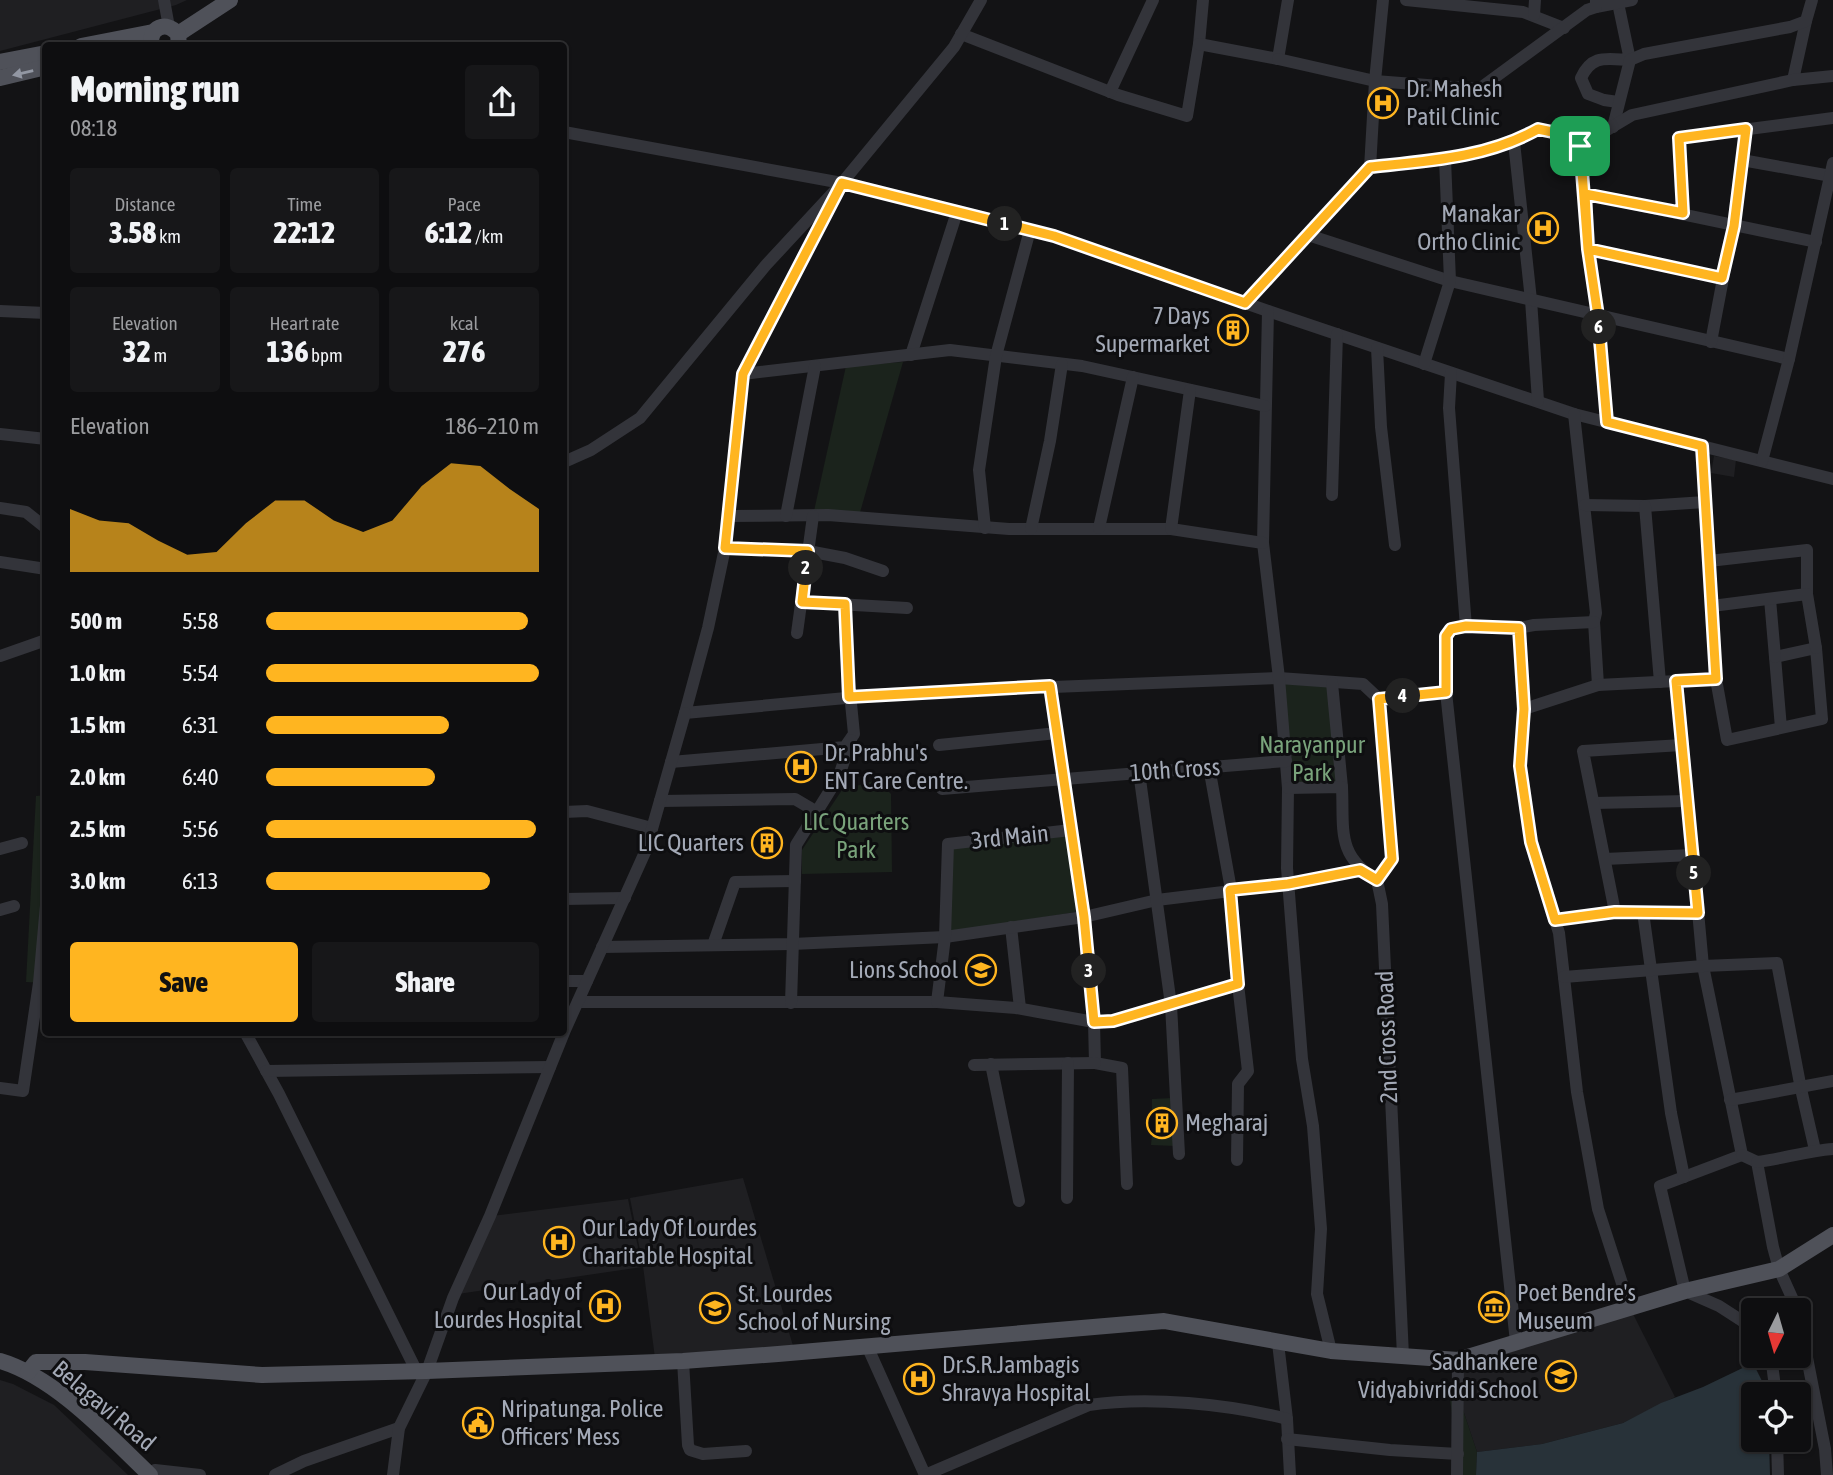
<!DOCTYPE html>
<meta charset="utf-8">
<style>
:root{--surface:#0e0e10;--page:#171719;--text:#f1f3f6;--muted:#9b9c9f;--line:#2e2e30;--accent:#ffb520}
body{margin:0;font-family:"Asap Condensed",sans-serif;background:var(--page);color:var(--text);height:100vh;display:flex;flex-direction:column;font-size:26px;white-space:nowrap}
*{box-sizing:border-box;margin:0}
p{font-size:23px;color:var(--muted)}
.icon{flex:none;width:38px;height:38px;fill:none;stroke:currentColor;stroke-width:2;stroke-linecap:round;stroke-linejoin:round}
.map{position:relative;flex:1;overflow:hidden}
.panel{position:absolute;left:42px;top:42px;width:525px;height:994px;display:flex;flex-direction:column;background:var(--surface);border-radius:7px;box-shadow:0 2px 5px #0004,0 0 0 2px var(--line)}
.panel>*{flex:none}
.needle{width:46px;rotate:185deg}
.buttons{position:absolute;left:1741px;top:1298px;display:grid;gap:14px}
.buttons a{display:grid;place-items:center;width:70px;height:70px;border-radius:7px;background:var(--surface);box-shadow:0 2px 5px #0004,0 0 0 2px var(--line);font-size:35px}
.pin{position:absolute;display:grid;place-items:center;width:60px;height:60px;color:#fff;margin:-30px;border-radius:14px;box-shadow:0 4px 10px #0006}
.km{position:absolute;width:35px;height:35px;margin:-18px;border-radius:50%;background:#222;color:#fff;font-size:19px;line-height:35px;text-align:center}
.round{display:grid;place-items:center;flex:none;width:74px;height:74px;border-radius:7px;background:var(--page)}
.overview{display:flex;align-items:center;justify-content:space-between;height:119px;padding:0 28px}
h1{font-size:38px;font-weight:800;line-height:52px}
.stats{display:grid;grid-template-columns:repeat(3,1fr);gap:10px;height:119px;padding:7px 28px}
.stats div{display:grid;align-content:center;border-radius:7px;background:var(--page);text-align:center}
.stats b{font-size:30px;font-weight:800}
.stats small{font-size:19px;font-weight:400}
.stats p{font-size:19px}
.chart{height:196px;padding:14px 28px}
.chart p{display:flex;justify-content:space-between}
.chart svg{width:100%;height:126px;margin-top:7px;fill:var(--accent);opacity:.7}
.action{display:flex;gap:14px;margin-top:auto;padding:14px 28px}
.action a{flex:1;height:80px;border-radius:7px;background:var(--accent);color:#111;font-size:28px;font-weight:800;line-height:80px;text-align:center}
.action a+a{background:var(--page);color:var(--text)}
ul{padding:0 28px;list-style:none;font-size:23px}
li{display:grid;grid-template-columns:112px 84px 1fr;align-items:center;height:52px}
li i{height:18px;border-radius:9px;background:var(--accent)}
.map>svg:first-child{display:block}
.built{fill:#1f1f22}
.green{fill:#1b231c}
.water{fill:#283239}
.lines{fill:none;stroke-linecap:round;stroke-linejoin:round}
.minor{stroke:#33343a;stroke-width:12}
.major{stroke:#4f5159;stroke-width:16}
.oneway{fill:#9297a3}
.route-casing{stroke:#fff;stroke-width:14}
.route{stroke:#ffb520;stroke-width:9}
.labels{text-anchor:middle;stroke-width:6;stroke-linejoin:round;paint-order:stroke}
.poi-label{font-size:24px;fill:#a3a9b6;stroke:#0e0e10;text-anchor:start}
.park-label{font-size:24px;fill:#79a37b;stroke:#0e0e10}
.street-label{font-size:24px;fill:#a3a9b6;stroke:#0e0e10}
</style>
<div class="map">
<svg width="1833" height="1475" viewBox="0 0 1833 1475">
<rect width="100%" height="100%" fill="#131315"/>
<g class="built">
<polygon points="0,0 187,0 176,5 0,51"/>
<polygon points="1714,456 1736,460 1734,477 1711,473"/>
<polygon points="743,1178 794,1349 655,1358 643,1266 630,1198"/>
<polygon points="628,1199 642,1267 458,1294 492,1216"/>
<polygon points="1630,1308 1675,1397 1623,1423 1542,1444 1477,1452 1457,1392 1458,1360"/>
<polygon points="0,1380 13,1384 54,1405 128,1475 0,1475"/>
</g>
<g class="green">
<polygon points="903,362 859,516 814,511 846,366"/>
<polygon points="1279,678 1332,683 1342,787 1288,788"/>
<polygon points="877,780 891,794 892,872 802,874 802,850 842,790"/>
<polygon points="45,795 45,983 26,982 36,796"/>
<polygon points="1066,836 1076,912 950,932 953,848"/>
<polygon points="1173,1098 1173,1112 1152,1112 1152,1099"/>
<polygon points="1175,1133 1175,1146 1151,1145 1152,1134"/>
<polygon points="1457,1392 1477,1452 1476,1475 1461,1475 1449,1393"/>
</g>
<polygon class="water" points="1753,1363 1763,1383 1764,1395 1754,1395 1754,1440 1769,1440 1770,1475 1476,1475 1477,1452 1542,1444 1623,1423 1661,1403 1703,1387"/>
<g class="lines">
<g class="minor">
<polyline points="164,0 169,27"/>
<polyline points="1406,0 1523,12 1564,28"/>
<path d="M1618,3L1630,60C1606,59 1592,54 1581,78L1588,94L1604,100L1618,102"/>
<polyline points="1596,7 1632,0"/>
<polyline points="1534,15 1535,0"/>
<polyline points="961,34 1118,95 1187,116 1199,44 1203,0"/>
<polyline points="1199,44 1278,59 1288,0"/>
<polyline points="1278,59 1375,81 1479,89 1587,10 1596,7 1596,0"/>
<polyline points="1793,80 1806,21"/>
<polyline points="1110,92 1153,0"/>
<polyline points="1613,127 1630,60 1644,54 1790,27 1806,21 1812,0"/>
<polyline points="564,132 842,183 1054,236 1268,311 1574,414 1833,479"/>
<polyline points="1514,142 1531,300 1538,401"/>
<polyline points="1580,146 1607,422"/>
<polyline points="1742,160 1831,176"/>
<polyline points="1370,168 1375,81 1383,0"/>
<polyline points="842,183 743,374 725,548 708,628 685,713 900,693 1279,678 1363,684 1379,699 1446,692"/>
<polyline points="1585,194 1816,242"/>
<polyline points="1683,213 1680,138 1833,118"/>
<polyline points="1308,235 1450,281 1789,359"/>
<polyline points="1589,249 1722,278"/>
<path d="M1245,303L1370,168C1428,161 1486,158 1538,129L1562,134L1580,146L1632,115L1793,80L1833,76"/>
<polyline points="0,311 46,313"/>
<polyline points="1268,311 1263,543 1279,678 1288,788 1287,868 1302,1059 1313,1126 1321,1229 1317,1294 1331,1351"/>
<polyline points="1711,342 1733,226 1746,129"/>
<polyline points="1377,348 1381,427 1395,545"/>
<polyline points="911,355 957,212"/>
<polyline points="1424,364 1450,281 1445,159"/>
<polyline points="1451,373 1449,408 1466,627 1451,629 1446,636 1446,692 1516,1342"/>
<polyline points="743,374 950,350 1082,366 1265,406"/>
<polyline points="1574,414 1596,613 1594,622 1598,685"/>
<polyline points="0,434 46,439"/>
<polyline points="1702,446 1716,679 1727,740 1822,719 1816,648 1775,657 1781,728"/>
<polyline points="1762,461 1789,359 1833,163"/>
<polyline points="564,462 591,450 640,418 766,265 842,183 954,47 981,0"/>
<polyline points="1332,495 1337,334"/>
<polyline points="1585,505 1645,506 1705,502"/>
<polyline points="1645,506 1660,682"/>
<polyline points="0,508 26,512 46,528"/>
<polyline points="728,516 828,515 1009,529 1171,529 1263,543"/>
<polyline points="786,516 815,366"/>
<polyline points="985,528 979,470 996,356 1030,230"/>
<polyline points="1099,528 1133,377"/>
<polyline points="1031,529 1050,441 1062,364"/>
<polyline points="1171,529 1190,390"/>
<polyline points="725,548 808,551 845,558 883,571"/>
<polyline points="1709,561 1807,550 1807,594"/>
<polyline points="0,562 46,569"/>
<polyline points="1770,599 1775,657"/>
<polyline points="802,602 907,608"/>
<polyline points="1712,606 1807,594 1816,648"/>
<polyline points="1594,622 1534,625 1519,628 1524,709 1520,766 1531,842 1559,933 1577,1092 1598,1209 1630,1308"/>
<polyline points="1466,627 1519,628"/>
<polyline points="797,633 813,516"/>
<polyline points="0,656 46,640"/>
<polyline points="1677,681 1703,966 1742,1155 1660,1186 1685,1291 1719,1306 1750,1326 1754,1331"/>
<polyline points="1332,683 1342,787"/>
<polyline points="1050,686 1084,917 1157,900 1288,884 1360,869"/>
<polyline points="1524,709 1598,685 1716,679"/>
<polyline points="939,745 1057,733"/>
<polyline points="671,762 845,747 854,734 845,642 845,604"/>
<polyline points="1209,767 1230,884 1238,984 1248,1071 1238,1084 1237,1160"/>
<polyline points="1139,772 1171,1005 1179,1154"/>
<path d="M1288,788L1342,787C1344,830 1336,855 1377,880L1382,904L1403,1356"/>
<polyline points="942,789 1286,761"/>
<polyline points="660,801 795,799 817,812"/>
<polyline points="1594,803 1687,801"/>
<polyline points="564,812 587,811 652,828"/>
<polyline points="0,849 22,843"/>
<polyline points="1605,859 1692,855"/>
<polyline points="1377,880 1392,859 1379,699"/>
<polyline points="564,899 625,898"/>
<polyline points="0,910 14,906"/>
<polyline points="1615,912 1698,913"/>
<polyline points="1643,912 1671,1113 1684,1177"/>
<polyline points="1555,920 1615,912 1583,751 1682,745"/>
<polyline points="1011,927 1020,1008"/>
<polyline points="713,945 735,882 795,881"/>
<polyline points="602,947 792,944 945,937 1084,917 1094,1022 1113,1021 1238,984"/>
<polyline points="1564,977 1703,966 1777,963 1801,1089 1815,1150"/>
<polyline points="564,981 587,981"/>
<polyline points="578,1002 937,1002 1016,1008 1094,1022 1095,1063 1122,1068 1127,1184"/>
<polyline points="937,1002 945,937 948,844 1071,830"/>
<polyline points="791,1003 796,845 839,776 851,740"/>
<polyline points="245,1032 279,1094 417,1372"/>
<polyline points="991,1064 1019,1201"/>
<polyline points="974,1065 1095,1063"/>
<polyline points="266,1071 550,1067"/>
<polyline points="0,1088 23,1091 39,983 46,905"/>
<polyline points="1730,1100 1833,1081"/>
<polyline points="1742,1155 1757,1162 1773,1247 1779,1269 1798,1311"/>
<path d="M1757,1162C1782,1159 1807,1151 1833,1149"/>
<polyline points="1067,1198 1068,1063"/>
<polyline points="1799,1317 1825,1449 1827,1475"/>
<polyline points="1278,1343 1287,1419 1290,1475"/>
<polyline points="868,1348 925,1475"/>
<polyline points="1771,1356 1776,1395"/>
<polyline points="683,1361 688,1445 690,1450 703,1454 746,1451"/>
<polyline points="1287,1439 1390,1450 1458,1454"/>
<polyline points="1777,1440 1778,1475"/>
<polyline points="155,1470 200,1475"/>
<polyline points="275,1475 304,1461 399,1428"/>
<polyline points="393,1475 399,1428 427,1371 453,1298 490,1216 565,1030 646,850 685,713"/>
<path d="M925,1475L1089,1405C1149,1396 1228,1404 1287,1419"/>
<polyline points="1457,1475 1458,1360"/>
</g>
<g class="major">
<polyline points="178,34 230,0"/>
<polyline points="81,46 153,32"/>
<path d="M151,46C149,27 166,20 178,34L179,46"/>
<polyline points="0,62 46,53"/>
<polyline points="0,78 46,67"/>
<path d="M0,1361C55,1377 109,1436 150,1475"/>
<polyline points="28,1372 36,1362 85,1362 262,1375 427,1371 683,1361 778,1354 1164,1321 1331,1351 1458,1360 1685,1291 1779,1269 1833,1235"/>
</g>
</g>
<defs><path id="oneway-solid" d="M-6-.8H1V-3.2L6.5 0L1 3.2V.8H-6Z" transform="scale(1.75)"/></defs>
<use class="oneway" href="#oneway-solid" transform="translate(23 73) rotate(167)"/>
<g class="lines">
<g class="route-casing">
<path id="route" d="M1580,146L1562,134L1538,129C1486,158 1428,161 1370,167L1245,303L1054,236L842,183L743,374L725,548L808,551L802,602L845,604L849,697L1050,686L1084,917L1094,1022L1113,1021L1238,984L1230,890L1288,884L1360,870L1377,880L1392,859L1379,699L1446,692V636L1451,629L1466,626L1519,628L1524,709L1520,766L1531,842L1555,920L1615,912L1698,913L1676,681L1716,679L1702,446L1607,422L1598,316L1588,249L1585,194L1683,213L1679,138L1746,129L1734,226L1722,278L1588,249L1580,146"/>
</g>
<use href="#route" class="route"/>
</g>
<defs>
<g id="hospital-ring" transform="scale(1.575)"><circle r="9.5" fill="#0e0e10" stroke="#ffb520" stroke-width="1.5"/><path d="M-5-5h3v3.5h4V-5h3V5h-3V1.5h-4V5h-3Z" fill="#ffb520"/></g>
<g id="building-ring" transform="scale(1.575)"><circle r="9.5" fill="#0e0e10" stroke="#ffb520" stroke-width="1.5"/><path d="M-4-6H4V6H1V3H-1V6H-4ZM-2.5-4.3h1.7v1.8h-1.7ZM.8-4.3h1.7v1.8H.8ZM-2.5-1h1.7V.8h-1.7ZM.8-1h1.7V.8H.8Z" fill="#ffb520"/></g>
<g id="school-ring" transform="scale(1.575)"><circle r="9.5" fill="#0e0e10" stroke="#ffb520" stroke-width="1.5"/><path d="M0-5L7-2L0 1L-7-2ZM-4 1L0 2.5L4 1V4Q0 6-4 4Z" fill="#ffb520"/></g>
<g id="museum-ring" transform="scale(1.575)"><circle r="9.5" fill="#0e0e10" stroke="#ffb520" stroke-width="1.5"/><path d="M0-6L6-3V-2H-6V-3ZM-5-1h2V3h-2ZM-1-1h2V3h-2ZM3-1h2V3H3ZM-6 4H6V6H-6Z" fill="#ffb520"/></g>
<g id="university-ring" transform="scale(1.575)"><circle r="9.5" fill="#0e0e10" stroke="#ffb520" stroke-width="1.5"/><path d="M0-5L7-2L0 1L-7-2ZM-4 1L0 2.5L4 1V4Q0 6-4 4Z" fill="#ffb520"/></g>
<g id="civic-ring" transform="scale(1.575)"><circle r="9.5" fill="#0e0e10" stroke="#ffb520" stroke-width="1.5"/><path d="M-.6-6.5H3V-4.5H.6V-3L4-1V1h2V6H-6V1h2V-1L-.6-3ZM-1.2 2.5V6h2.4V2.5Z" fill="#ffb520"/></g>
</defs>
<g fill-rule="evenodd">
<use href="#hospital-ring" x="1383" y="103"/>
<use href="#hospital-ring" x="1543" y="228"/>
<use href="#building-ring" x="1233" y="330"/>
<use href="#hospital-ring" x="801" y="767"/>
<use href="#building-ring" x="767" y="843"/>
<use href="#school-ring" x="981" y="970"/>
<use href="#building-ring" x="1162" y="1123"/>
<use href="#hospital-ring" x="559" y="1242"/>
<use href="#hospital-ring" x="605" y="1306"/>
<use href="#museum-ring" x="1494" y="1307"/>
<use href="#university-ring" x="715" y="1308"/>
<use href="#school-ring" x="1561" y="1376"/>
<use href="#hospital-ring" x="919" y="1379"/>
<use href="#civic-ring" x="478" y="1423"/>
</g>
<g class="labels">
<g class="poi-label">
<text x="1406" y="97">Dr. Mahesh<tspan x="1406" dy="28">Patil Clinic</tspan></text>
<text x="1520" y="222" text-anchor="end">Manakar<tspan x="1520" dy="28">Ortho Clinic</tspan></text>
<text x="1210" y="324" text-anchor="end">7 Days<tspan x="1210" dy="28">Supermarket</tspan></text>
<text x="824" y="761">Dr. Prabhu's<tspan x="824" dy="28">ENT Care Centre.</tspan></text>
<text x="744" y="851" text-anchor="end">LIC Quarters</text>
<text x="958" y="978" text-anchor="end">Lions School</text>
<text x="1185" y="1131">Megharaj</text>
<text x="582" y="1236">Our Lady Of Lourdes<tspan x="582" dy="28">Charitable Hospital</tspan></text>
<text x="582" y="1300" text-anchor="end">Our Lady of<tspan x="582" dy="28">Lourdes Hospital</tspan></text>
<text x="1517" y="1301">Poet Bendre's<tspan x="1517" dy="28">Museum</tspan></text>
<text x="738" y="1302">St. Lourdes<tspan x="738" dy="28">School of Nursing</tspan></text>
<text x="1538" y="1370" text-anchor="end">Sadhankere<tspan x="1538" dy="28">Vidyabivriddi School</tspan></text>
<text x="942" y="1373">Dr.S.R.Jambagis<tspan x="942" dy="28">Shravya Hospital</tspan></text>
<text x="501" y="1417">Nripatunga. Police<tspan x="501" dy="28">Officers' Mess</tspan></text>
</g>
<g class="park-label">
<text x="1312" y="753">Narayanpur<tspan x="1312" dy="28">Park</tspan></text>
<text x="856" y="830">LIC Quarters<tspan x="856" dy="28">Park</tspan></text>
</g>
<g class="street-label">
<text transform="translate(1175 770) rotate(-4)" y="8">10th Cross</text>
<text transform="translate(1010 837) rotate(-6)" y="8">3rd Main</text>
<text transform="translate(1387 1037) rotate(-92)" y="8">2nd Cross Road</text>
<text transform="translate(104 1406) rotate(40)" y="8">Belagavi Road</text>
</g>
</g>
</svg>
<div class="buttons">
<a><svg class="needle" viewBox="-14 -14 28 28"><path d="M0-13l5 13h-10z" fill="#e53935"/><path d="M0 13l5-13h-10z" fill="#9b9c9f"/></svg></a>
<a><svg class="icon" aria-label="locate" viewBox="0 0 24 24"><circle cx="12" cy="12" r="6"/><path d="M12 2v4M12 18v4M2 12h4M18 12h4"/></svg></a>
</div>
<div class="pin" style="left:1580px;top:146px;background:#1e9e55"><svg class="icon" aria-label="arrive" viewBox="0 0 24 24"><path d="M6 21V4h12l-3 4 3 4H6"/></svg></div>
<b class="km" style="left:1005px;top:224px">1</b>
<b class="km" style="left:806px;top:568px">2</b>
<b class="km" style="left:1089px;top:971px">3</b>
<b class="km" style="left:1403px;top:696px">4</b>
<b class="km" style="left:1694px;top:873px">5</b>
<b class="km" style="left:1599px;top:327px">6</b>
<section class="panel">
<div class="overview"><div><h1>Morning run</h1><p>08:18</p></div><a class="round"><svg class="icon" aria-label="share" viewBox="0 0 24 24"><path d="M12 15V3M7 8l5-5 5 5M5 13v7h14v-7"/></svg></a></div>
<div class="stats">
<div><p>Distance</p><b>3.58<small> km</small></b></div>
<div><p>Time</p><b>22:12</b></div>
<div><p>Pace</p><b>6:12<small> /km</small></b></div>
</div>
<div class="stats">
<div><p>Elevation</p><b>32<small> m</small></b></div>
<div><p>Heart rate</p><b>136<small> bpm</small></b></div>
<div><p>kcal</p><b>276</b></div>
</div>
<div class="chart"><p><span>Elevation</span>186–210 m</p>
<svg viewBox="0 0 160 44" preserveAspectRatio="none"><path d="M0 44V22L10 26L20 27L30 33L40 38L50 37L60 27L70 19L80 19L90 26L100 30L110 26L120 14L130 6L140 7L150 15L160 22V44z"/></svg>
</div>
<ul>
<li><b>500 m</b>5:58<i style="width:96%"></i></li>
<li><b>1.0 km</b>5:54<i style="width:100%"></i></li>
<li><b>1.5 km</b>6:31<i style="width:67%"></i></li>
<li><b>2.0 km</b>6:40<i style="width:62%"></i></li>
<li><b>2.5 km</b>5:56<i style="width:99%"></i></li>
<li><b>3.0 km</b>6:13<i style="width:82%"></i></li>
</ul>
<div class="action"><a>Save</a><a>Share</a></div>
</section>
</div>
